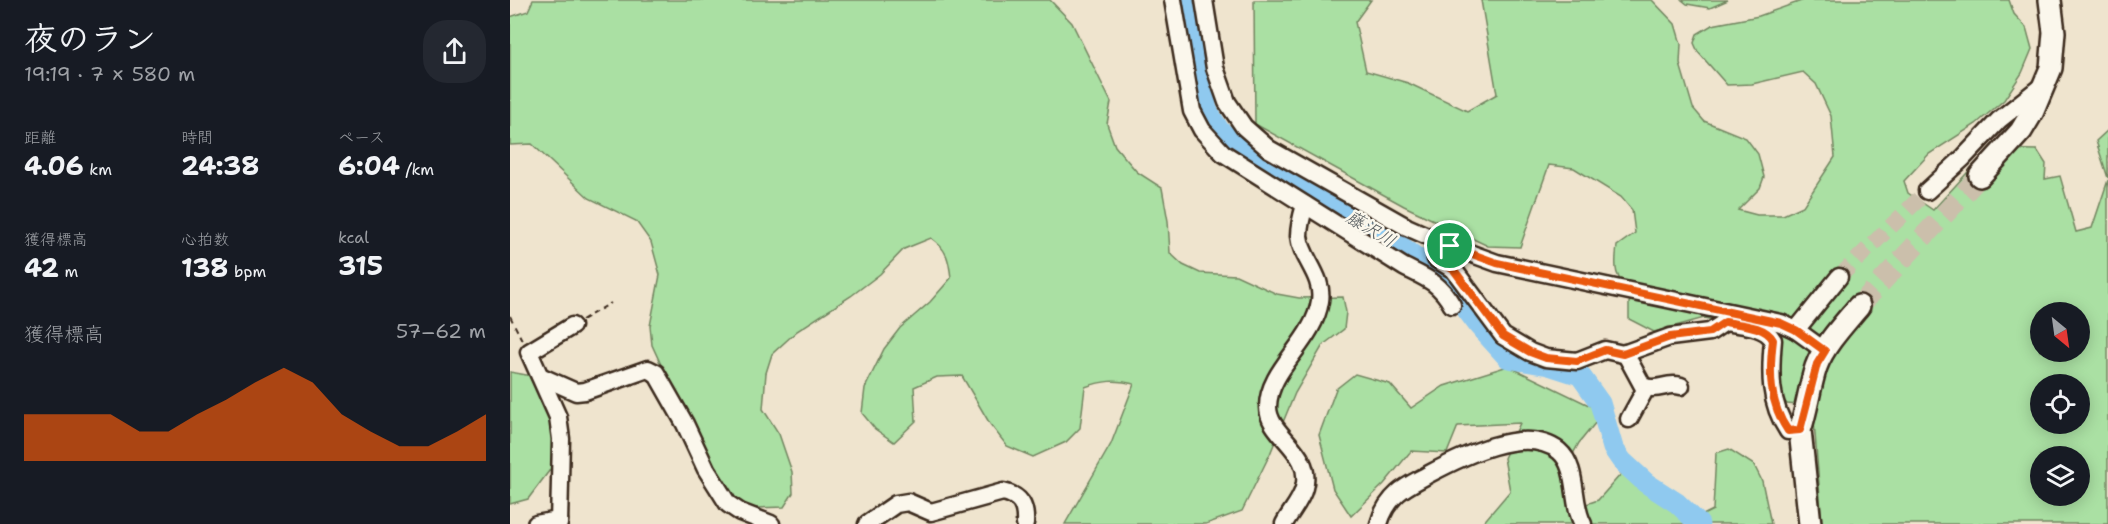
<!DOCTYPE html>
<html lang="ja">
<meta charset="utf-8">
<style>
:root{--surface:#171b24;--page:#242831;--text:#f1f3f6;--muted:#9ea1a6;--accent:#ea580c}
body{margin:0;font-family:"Shantell Sans","Klee One",sans-serif;background:var(--page);color:var(--text);height:100vh;display:flex;flex-direction:column;font-size:22px;white-space:nowrap}
*{box-sizing:border-box;margin:0}
p{font-size:20px;color:var(--muted)}
.icon{flex:none;width:33px;height:33px;fill:none;stroke:currentColor;stroke-width:2;stroke-linecap:round;stroke-linejoin:round}
.map{position:relative;flex:1;overflow:hidden}
.sheet{display:flex;flex-direction:column;background:var(--surface);width:510px}
.sheet>*{flex:none}
.needle{width:39px;rotate:151deg}
.fabs{position:absolute;left:1520px;top:302px;display:grid;gap:12px}
.fabs a{display:grid;place-items:center;width:60px;height:60px;border-radius:50%;background:var(--surface);box-shadow:0 3px 15px #0003;font-size:30px}
.pin{position:absolute;display:grid;place-items:center;width:51px;height:51px;color:#fff;margin:-26px;border:3px solid #fff;border-radius:50%;box-shadow:0 2px 6px #0007}
.round{display:grid;place-items:center;flex:none;width:63px;height:63px;border-radius:24px;background:var(--page)}
.head{display:flex;align-items:center;justify-content:space-between;height:102px;padding:0 24px}
h1{font-size:33px;font-weight:700;line-height:45px}
.figures{display:grid;grid-template-columns:repeat(3,1fr);gap:9px;height:102px;padding:6px 24px}
.figures div{display:grid;align-content:center}
.figures b{font-size:26px;font-weight:700}
.figures small{font-size:16px;font-weight:400}
.figures p{font-size:16px}
.chart{height:168px;padding:12px 24px}
.chart p{display:flex;justify-content:space-between}
.chart svg{width:100%;height:108px;margin-top:6px;fill:var(--accent);opacity:.7}
main{display:flex;flex:1;min-height:0}
.map>svg:first-child{display:block}
.green{fill:#aae0a3;stroke:#728560;stroke-width:1.5;fill-rule:evenodd}
.lines{fill:none;stroke-linecap:round;stroke-linejoin:round}
.river{stroke:#8fc9ef;stroke-width:21}
.minor-tunnel{stroke:#cbbfab;stroke-width:16;stroke-dasharray:16 8;stroke-linecap:butt}
.major-tunnel{stroke:#cbbfab;stroke-width:21;stroke-dasharray:21 10;stroke-linecap:butt}
.minor-casing{stroke:#3b2a1e;stroke-width:21}
.major-casing{stroke:#3b2a1e;stroke-width:26}
.path{stroke:#3b2a1e;stroke-width:2;stroke-dasharray:6 4.5;stroke-linecap:butt}
.minor{stroke:#fbf7ec;stroke-width:16}
.major{stroke:#fbf7ec;stroke-width:21}
.route-casing{stroke:#fff;stroke-width:12}
.route{stroke:#ea580c;stroke-width:8}
.labels{text-anchor:middle;stroke-width:5;stroke-linejoin:round;paint-order:stroke}
.water-label{font-size:18px;font-style:italic;fill:#545a5d;stroke:#fbf7ec}
</style>
<main>
<section class="sheet">
<div class="head"><div><h1>夜のラン</h1><p>19:19 · 7 × 580 m</p></div><a class="round"><svg class="icon" aria-label="share" viewBox="0 0 24 24"><path d="M12 15V3M7 8l5-5 5 5M5 13v7h14v-7"/></svg></a></div>
<div class="figures">
<div><p>距離</p><b>4.06<small> km</small></b></div>
<div><p>時間</p><b>24:38</b></div>
<div><p>ペース</p><b>6:04<small> /km</small></b></div>
</div>
<div class="figures">
<div><p>獲得標高</p><b>42<small> m</small></b></div>
<div><p>心拍数</p><b>138<small> bpm</small></b></div>
<div><p>kcal</p><b>315</b></div>
</div>
<div class="chart"><p><span>獲得標高</span>57–62 m</p>
<svg viewBox="0 0 160 44" preserveAspectRatio="none"><path d="M0 44V25L10 25L20 25L30 25L40 32L50 32L60 25L70 19L80 12L90 6L100 12L110 25L120 32L130 38L140 38L150 32L160 25V44z"/></svg>
</div>
</section>
<div class="map">
<svg width="1598" height="524" viewBox="0 0 1598 524">
<rect width="100%" height="100%" fill="#efe4ce"/>
<filter id="ink" filterUnits="userSpaceOnUse"><feTurbulence type="fractalNoise" baseFrequency=".0167" numOctaves="2"/><feDisplacementMap in="SourceGraphic" scale="12" xChannelSelector="R" yChannelSelector="G"/><feConvolveMatrix kernelMatrix="1 2 1 2 8 2 1 2 1" color-interpolation-filters="sRGB"/></filter>
<g filter="url(#ink)">
<g class="green">
<path d="M23,0H540L562,23L601,102L597,124L605,146L627,172L652,188L658,221L660,253L673,265L690,273L726,275L767,294L789,298L833,297L836,312L834,329L813,345L785,393L760,454L732,511L696,524H555L601,444L624,384C606,379 592,381 575,387L570,428L556,442L523,457L497,446L480,424L452,376L427,377L404,387L406,421L384,442L365,429L352,413L355,388L374,349L390,328L420,302L441,278C439,260 437,249 421,238L394,249L370,274L341,296L287,331L262,354L256,373L253,409L269,434L282,472L283,493L274,507L217,509L142,345L140,326L150,275L141,242L126,221L79,198L22,144L0,145V17L18,11Z"/>
<path d="M744,0H861L845,22L856,71L898,83L957,111L987,94L971,0H1142L1165,24L1171,44L1170,64L1183,108L1194,121L1236,138L1248,154L1254,177L1250,188L1228,210L1247,215H1273L1293,206L1325,157L1321,116L1306,84L1293,72L1242,84L1217,85L1188,52L1184,43L1187,34L1202,25L1249,16L1294,0H1499L1504,14L1516,27L1522,49L1512,73L1494,100L1466,124L1419,154L1394,181L1398,193L1423,210L1479,149L1527,150L1536,164L1535,179L1550,176L1566,232L1582,228L1598,180V524H1312L1304,421L1298,406L1277,404L1265,390L1266,333L1194,318L1144,332L1119,319V303L1123,293C1104,278 1104,269 1107,246L1125,233L1122,210L1111,197L1064,168L1039,165L1010,247L978,246L894,206L745,124ZM1530,312H1569V351H1530ZM1530,384H1569V423H1530ZM1530,456H1569V495H1530Z"/>
<polygon points="1172,0 1218,0 1200,8 1177,4"/>
<polygon points="1598,130 1598,178 1586,141"/>
<polygon points="998,366 1083,407 1086,422 1069,443 1052,474 1059,510 1088,500 1112,473 1191,516 1203,510 1206,453 1219,449 1244,465 1252,481 1261,524 972,524 1000,491 994,458 1010,423 948,426 937,453 901,451 874,484 841,516 823,489 809,435 826,389 845,374 880,384 901,408 934,386"/>
<polygon points="0,372 27,377 56,441 42,467 18,499 0,504"/>
</g>
<g class="lines">
<polyline class="river" points="675,0 697,110 709,130 732,149 849,223 876,235 932,277 969,326 998,358 1039,365 1070,375 1090,403 1103,448 1112,461 1136,483 1167,503 1189,524"/>
<polyline class="minor-tunnel" points="1329,277 1417,191"/>
<polyline class="major-tunnel" points="1349,306 1470,176"/>
<g class="minor-casing">
<g id="minor">
<path d="M663,0L682,111L692,130L713,153L894,267C916,278 929,282 942,305"/>
<polyline points="694,0 705,68 717,102 734,127 759,149 897,227 940,246 987,263 1271,323 1286,330 1315,351"/>
<polyline points="1417,191 1453,158 1489,120 1533,85"/>
<path d="M926,259L944,270L993,336L1020,352L1036,358L1067,361L1095,350L1113,354L1160,337L1200,332L1215,322C1230,325 1255,325 1263,340C1260,373 1259,403 1278,431L1290,430"/>
<polyline points="1286,330 1329,277"/>
<polyline points="1115,353 1135,390 1119,419"/>
<polyline points="30,376 66,392 75,391 138,369 146,373 175,424 196,469 218,504 230,512 261,524"/>
<path d="M1134,387C1152,391 1155,382 1171,386"/>
<polyline points="26,524 49,520"/>
<polyline points="49,524 51,439 48,417 19,352 62,326"/>
<path d="M357,524L386,504L398,502L421,512L493,492C511,496 516,506 515,524"/>
<path d="M774,524C780,512 791,501 794,488C804,451 758,436 758,407C758,369 804,342 810,301C814,276 791,258 789,236C789,226 792,215 795,205"/>
<path d="M869,524C872,513 879,501 888,493C897,485 909,480 919,474C951,457 1015,424 1049,451C1069,468 1061,503 1073,524"/>
</g>
</g>
<g class="major-casing">
<g id="major">
<polyline points="1470,176 1511,131 1523,111 1541,68 1544,32 1540,0"/>
<path d="M1300,524L1290,430C1297,410 1299,388 1306,367C1314,345 1334,324 1349,306"/>
</g>
</g>
<g class="path">
<polyline points="0,316 12,340"/>
<polyline points="72,320 101,303"/>
</g>
<use href="#minor" class="minor"/>
<use href="#major" class="major"/>
</g>
</g>
<g class="lines" filter="url(#ink)">
<g class="route-casing">
<path id="route" d="M940,246L987,263L1271,323L1286,330L1315,351L1307,364L1290,430L1278,431C1259,403 1259,373 1263,340C1255,325 1230,325 1215,322L1200,332L1160,337L1113,354L1095,350L1067,361L1036,358L1020,352L993,336L944,270L926,259Z"/>
</g>
<use href="#route" class="route"/>
</g>
<g class="labels">
<g class="water-label">
<text transform="translate(861 229) rotate(31)" y="6">藤沢川</text>
</g>
</g>
</svg>
<div class="fabs">
<a><svg class="needle" viewBox="-14 -14 28 28"><path d="M0-13l5 13h-10z" fill="#e53935"/><path d="M0 13l5-13h-10z" fill="#9ea1a6"/></svg></a>
<a><svg class="icon" aria-label="locate" viewBox="0 0 24 24"><circle cx="12" cy="12" r="6"/><path d="M12 2v4M12 18v4M2 12h4M18 12h4"/></svg></a>
<a><svg class="icon" aria-label="layers" viewBox="0 0 24 24"><path d="M12 4l9 5-9 5-9-5zM3 14l9 5 9-5"/></svg></a>
</div>
<div class="pin" style="left:940px;top:246px;background:#1e9e55"><svg class="icon" aria-label="arrive" viewBox="0 0 24 24"><path d="M6 21V4h12l-3 4 3 4H6"/></svg></div>
</div>
</main>
